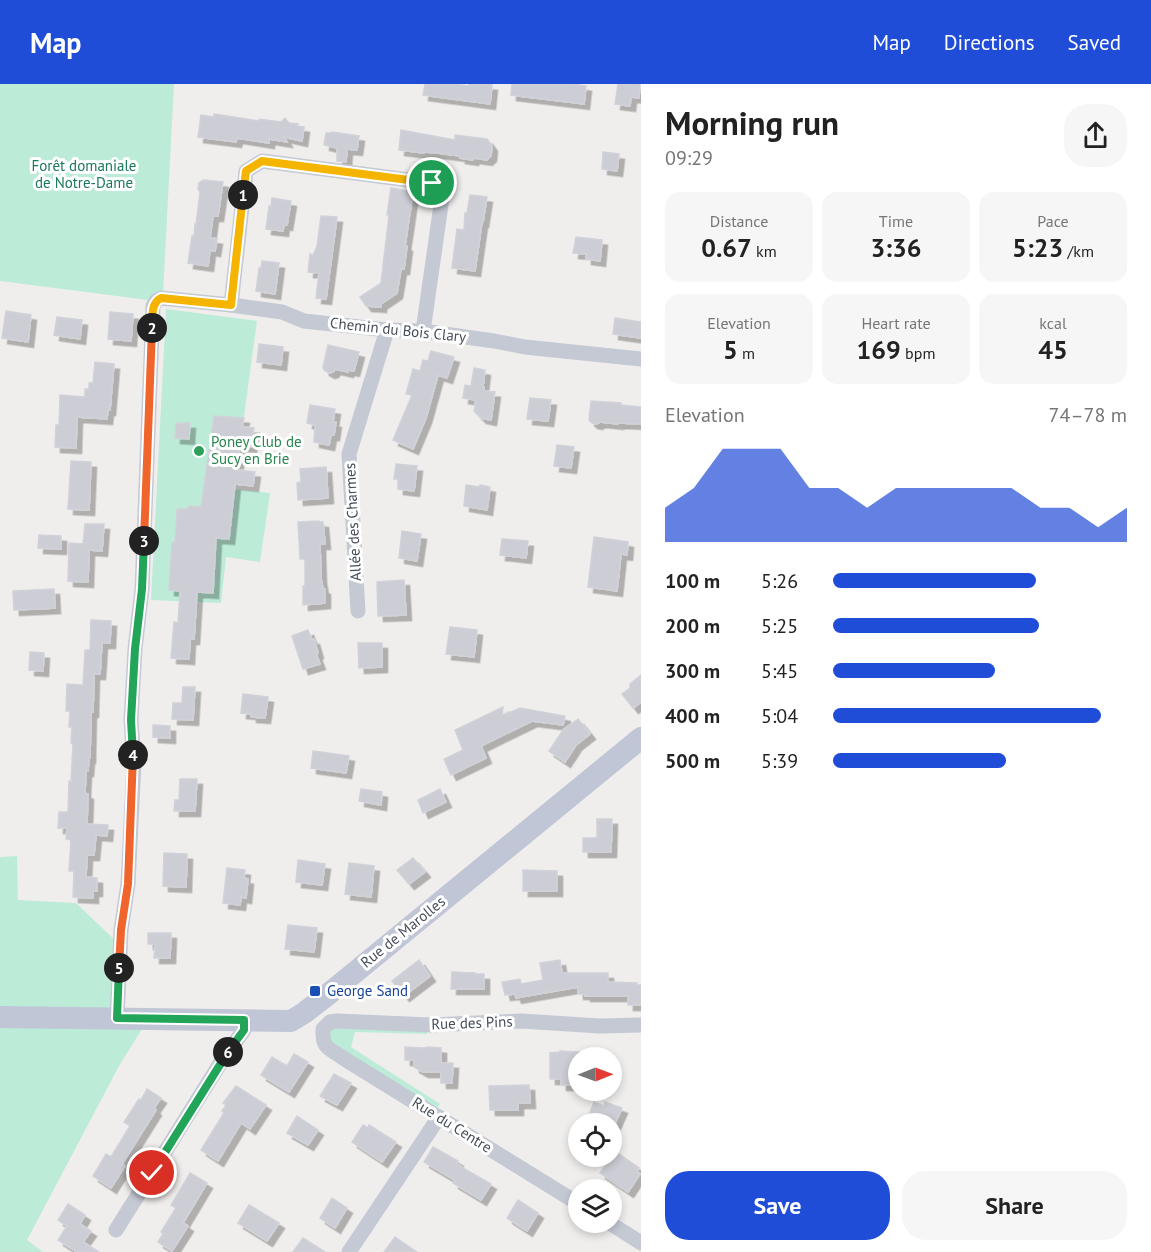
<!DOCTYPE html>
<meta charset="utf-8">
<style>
:root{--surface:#fff;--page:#f6f6f6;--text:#222;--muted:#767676;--accent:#204dd7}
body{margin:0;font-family:"PT Sans",sans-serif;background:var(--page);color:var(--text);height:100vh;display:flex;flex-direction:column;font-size:22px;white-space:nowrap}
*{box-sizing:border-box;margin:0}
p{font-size:20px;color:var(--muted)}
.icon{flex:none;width:33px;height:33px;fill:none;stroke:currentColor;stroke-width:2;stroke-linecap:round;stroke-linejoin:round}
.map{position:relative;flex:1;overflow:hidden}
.details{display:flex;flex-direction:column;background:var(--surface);width:510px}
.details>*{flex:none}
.needle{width:39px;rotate:89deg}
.controls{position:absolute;left:568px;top:963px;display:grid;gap:12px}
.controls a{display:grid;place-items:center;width:54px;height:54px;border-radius:50%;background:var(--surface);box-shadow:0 3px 9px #0003;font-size:30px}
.pin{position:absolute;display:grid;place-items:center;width:51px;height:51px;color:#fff;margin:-26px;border:3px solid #fff;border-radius:50%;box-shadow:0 2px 6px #0007}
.km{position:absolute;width:30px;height:30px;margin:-15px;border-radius:50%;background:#222;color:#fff;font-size:16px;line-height:30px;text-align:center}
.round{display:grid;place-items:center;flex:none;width:63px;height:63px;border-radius:24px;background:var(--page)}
.overview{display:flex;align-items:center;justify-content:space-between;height:102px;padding:0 24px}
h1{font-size:33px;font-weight:700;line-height:45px}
.metrics{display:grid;grid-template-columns:repeat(3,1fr);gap:9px;height:102px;padding:6px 24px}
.metrics div{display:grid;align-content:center;border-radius:15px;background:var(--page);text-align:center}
.metrics b{font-size:26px;font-weight:700}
.metrics small{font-size:16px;font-weight:400}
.metrics p{font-size:16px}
.chart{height:168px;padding:12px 24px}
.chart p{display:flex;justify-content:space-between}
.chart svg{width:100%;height:108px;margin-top:6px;fill:var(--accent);opacity:.7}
.action{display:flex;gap:12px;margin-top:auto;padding:12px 24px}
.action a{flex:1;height:69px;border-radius:24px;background:var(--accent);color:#fff;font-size:24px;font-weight:700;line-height:69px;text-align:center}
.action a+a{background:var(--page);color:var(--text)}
ul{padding:0 24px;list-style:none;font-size:20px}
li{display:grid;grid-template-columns:96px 72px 1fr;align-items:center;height:45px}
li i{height:15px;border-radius:8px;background:var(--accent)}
header{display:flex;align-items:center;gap:36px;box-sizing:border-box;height:84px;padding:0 30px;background:var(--accent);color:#fff}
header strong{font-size:28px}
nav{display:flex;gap:33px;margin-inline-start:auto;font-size:21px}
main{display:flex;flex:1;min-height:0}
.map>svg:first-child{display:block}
.green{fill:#bcecd8}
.building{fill:#cdced5;stroke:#d1d2d9;stroke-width:1.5;filter:url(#shadow)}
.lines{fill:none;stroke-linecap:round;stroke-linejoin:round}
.street{stroke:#c4c9d4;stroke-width:15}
.secondary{stroke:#c0c6d6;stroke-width:22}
.split-1-casing{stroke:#fff;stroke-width:12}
.split-2-casing{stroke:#fff;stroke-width:12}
.split-3-casing{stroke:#fff;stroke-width:12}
.split-4-casing{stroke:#fff;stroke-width:12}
.split-5-casing{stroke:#fff;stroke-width:12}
.split-6-casing{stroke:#fff;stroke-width:12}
.split-7-casing{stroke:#fff;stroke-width:12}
.split-1{stroke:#f5b400;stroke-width:8}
.split-2{stroke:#f5b400;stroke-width:8}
.split-3{stroke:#f0652b;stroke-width:8}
.split-4{stroke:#22a559;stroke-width:8}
.split-5{stroke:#f0652b;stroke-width:8}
.split-6{stroke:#22a559;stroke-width:8}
.split-7{stroke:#22a559;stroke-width:8}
.leisure-dot{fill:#2e9e5b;stroke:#fff;stroke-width:2}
.transit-dot{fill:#1a4fb4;stroke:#fff;stroke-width:2}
.labels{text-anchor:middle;stroke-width:6;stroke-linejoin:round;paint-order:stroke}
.park-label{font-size:15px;fill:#1a785b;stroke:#fff}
.street-label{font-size:15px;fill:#464d5a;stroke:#fff}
.leisure-label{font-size:15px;fill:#27864d;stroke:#fff;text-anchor:start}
.transit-label{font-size:15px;fill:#164399;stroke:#fff;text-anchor:start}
</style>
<header>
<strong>Map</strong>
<nav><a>Map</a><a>Directions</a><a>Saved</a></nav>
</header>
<main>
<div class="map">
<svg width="641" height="1168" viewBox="0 0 641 1168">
<defs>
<filter id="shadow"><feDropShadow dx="5.5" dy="5.5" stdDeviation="0" flood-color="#0004"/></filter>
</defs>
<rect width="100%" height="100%" fill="#f0eeed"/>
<g class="green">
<polygon points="0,0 174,0 163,210 156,217 0,197"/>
<polygon points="166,225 257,237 234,405 270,409 260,478 226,473 221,519 151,516"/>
<polygon points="17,772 18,816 76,819 120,861 117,934 148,935 119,982 27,1156 43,1168 0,1168 0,773"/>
<polygon points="334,942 427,945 427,950 355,948 351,963 440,1020 437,1024 329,960 329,946"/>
</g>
<g class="building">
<polygon points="425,0 455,0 469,2 469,0 480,0 492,1 490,20 423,11"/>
<polygon points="512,0 571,0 586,2 584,20 511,11"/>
<polygon points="618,0 640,0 639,14 631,13 630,22 615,20"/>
<polygon points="214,30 259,37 259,35 281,38 285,34 289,39 298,40 297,42 304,43 302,57 284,53 287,58 269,55 269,59 237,54 236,58 198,53 201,31 214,33"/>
<polygon points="401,46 455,56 455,51 487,55 492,62 491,72 487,76 474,74 473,76 460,74 460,72 438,69 424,68 424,69 399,66"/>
<polygon points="332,48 359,52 357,66 347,65 346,78 337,77 337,64 324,61 326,49 331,49"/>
<polygon points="603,68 619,70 617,87 602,85"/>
<polygon points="203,96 223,98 218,132 213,132 210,154 217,155 215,167 210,166 208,182 188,179 192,152 194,152 195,140 196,140 200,108 198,105 199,99"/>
<polygon points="391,104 413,108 405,162 407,162 404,185 401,185 397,209 381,220 381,223 366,222 360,213 381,199 389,131 387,131"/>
<polygon points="470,111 487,113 483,138 482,138 475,187 452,184 457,145 464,146 465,129 467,129"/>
<polygon points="272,114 291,117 287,141 284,140 283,147 266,145 269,122 271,122"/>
<polygon points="321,132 337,133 326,215 316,214 319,189 308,188 310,170 313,171 317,162"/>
<polygon points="576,153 602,156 600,177 586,175 586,170 573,169"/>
<polygon points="262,177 279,179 275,210 256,207 259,184 261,184"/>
<polygon points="6,227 31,231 28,258 2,254"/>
<polygon points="110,228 133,230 131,257 108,255"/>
<polygon points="57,233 82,236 80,255 54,251"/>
<polygon points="615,234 641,238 641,254 613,250"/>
<polygon points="259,260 283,263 281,281 257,278"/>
<polygon points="328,261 359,268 354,287 348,286 348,288 335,285 333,288 329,289 324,286 323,283"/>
<polygon points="431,267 454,273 447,294 438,291 426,334 413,365 393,356 412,311 406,310 413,285 420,287 423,276 428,277"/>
<polygon points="95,278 114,280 110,326 108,326 107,335 77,333 76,364 55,363 56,341 59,341 60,311 85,313 85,305 89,305 89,299 93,299"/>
<polygon points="474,284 485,286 483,303 484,303 484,307 495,308 491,336 481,334 474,327 476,316 463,314 465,301 471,302"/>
<polygon points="530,314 551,316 548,337 527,335"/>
<polygon points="591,317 621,319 621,321 641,323 641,340 619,339 618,340 600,338 597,340 592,339 589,336"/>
<polygon points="310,321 335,325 333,338 336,338 334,351 331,351 329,361 314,358 315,341 307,339"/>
<polygon points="214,332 244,334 242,343 254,344 251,363 240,362 237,386 255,388 253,402 235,400 229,455 216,454 213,509 197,508 194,555 190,555 189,575 171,574 174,538 178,539 180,507 169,506 172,458 175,458 177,425 188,425 188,422 201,423"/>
<polygon points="176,339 190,339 189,355 175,354"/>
<polygon points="557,361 574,363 571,384 554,382"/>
<polygon points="71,377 91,378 89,426 68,425"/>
<polygon points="396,380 417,382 414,407 398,405 398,395 394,395"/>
<polygon points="326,383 328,414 298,416 297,399 301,398 300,385"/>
<polygon points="466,401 480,403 480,401 490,403 487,426 464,422"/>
<polygon points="319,437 319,438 323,438 325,460 320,460 321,494 323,505 325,505 325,519 303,521 303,502 305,502 305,475 300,475 298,438"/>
<polygon points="85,440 104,440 102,467 89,466 88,498 68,497 69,459 83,460"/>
<polygon points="402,447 421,450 417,477 399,474"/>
<polygon points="39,451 61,452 61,465 38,464"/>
<polygon points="594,453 628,458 627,471 621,470 617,507 588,503"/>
<polygon points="502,455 528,457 526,474 500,471"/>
<polygon points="404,496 406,531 378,532 377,498"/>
<polygon points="54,505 55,524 14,526 13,507"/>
<polygon points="91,536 111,537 110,559 102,559 100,590 94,590 93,628 91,628 90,674 89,674 88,687 86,687 85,709 88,710 87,740 108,741 107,752 96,751 94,771 87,771 86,793 97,794 97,807 93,807 93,814 73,813 74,787 69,787 71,756 66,755 67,744 58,744 59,728 68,728 69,697 71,698 73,659 71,659 72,643 69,643 70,627 66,627 67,600 83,601 85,566 90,566"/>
<polygon points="450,543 477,546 474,573 446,570"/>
<polygon points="308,546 312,556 314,555 318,569 316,570 320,580 303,585 292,552"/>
<polygon points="358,559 382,559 382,583 359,584"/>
<polygon points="30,568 44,569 43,587 29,586"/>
<polygon points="641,591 641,618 633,624 622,610 630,604 630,600"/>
<polygon points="183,603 195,603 193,636 172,635 173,619 182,619"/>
<polygon points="243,610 268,613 265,634 251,633 251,630 241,629"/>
<polygon points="503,623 502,632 520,624 565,632 563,641 532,637 481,662 486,674 451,691 444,675 463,666 455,646"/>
<polygon points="578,635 590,650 576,661 565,678 549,667 563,646"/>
<polygon points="153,641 170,642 170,654 153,653"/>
<polygon points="313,667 349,672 346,689 311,684"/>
<polygon points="180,695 197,695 195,727 174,727 175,716 179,716"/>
<polygon points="361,705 382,708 381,721 359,717"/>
<polygon points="440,705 446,718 423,729 418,716"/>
<polygon points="597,735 612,735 611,768 583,768 583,754 597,754"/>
<polygon points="164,769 187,770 186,803 163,802"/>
<polygon points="413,774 425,788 409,800 397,786"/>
<polygon points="298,776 325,780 322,801 296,798"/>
<polygon points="349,779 374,782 371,813 345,810"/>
<polygon points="227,784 245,786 244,794 248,795 246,814 241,813 240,821 223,819"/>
<polygon points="523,786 557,787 557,807 523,807"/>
<polygon points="288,841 317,844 314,868 285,865"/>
<polygon points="148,849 171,849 170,874 154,874 155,860 148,860"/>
<polygon points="419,876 430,892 404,912 392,897"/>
<polygon points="560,876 562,889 608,889 608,898 637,899 637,901 641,901 641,921 628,921 628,912 585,912 585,910 578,910 578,903 516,914 515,910 505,911 502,898 520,895 521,900 543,896 540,879"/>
<polygon points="452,888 475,889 475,890 484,890 484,905 451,905"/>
<polygon points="405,963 424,964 429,963 441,964 441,979 453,979 452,999 441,999 441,988 423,988 414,983 414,976 405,976"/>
<polygon points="560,967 579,968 579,993 571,994 572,1001 561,1001 561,995 550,995 550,969 560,968"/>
<polygon points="294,970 308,978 289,1008 261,991 272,973 287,982"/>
<polygon points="334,990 351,999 337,1021 320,1012"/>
<polygon points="529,1001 530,1019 518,1019 518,1026 490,1026 489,1002"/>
<polygon points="236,1002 266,1021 250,1045 241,1039 218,1077 201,1066 224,1029 222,1027 226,1021 223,1019"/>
<polygon points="147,1005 161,1014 154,1024 156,1026 122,1080 125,1082 111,1104 93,1092 106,1070 111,1073 130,1042 124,1038 139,1015 141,1016"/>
<polygon points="594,1018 604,1022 605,1018 622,1024 615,1040 596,1040 587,1036"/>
<polygon points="297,1032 318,1046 308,1061 287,1049"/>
<polygon points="363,1041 368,1044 369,1041 396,1058 382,1078 352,1058"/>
<polygon points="433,1063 458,1077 456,1080 491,1100 481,1116 453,1099 455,1096 424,1078"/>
<polygon points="615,1067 639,1084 637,1088 640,1090 628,1108 600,1089"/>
<polygon points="190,1089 207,1099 183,1139 188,1142 172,1167 158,1158 163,1150 161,1148 176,1124 171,1121"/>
<polygon points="332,1114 347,1124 335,1144 320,1134"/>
<polygon points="518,1116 538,1129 527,1147 507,1134"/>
<polygon points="68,1120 85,1131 80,1140 91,1147 83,1158 99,1168 77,1168 58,1156 67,1142 58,1136"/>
<polygon points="249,1121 279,1139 267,1157 238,1139"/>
<polygon points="395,1153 417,1168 384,1168"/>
<polygon points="303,1154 325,1168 293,1168"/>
</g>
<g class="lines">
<g class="street">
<polyline points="231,221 246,87 262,77 432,99 442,114 423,247"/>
<polyline points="358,527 349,370 387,246"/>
<polyline points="117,934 121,846 128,800 134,679 131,636 135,565 142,505 153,222 156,217 161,214 231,221 282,228 304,237 387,246 423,247 494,257 525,263 641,275"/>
<path d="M579,1120L343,974C329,964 322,965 323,945L330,938L337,937L431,941L521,937L600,942L641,941"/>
<polyline points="608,1138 641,1159"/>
<polyline points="116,1146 223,975 244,946 244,936"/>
<polyline points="349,1168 439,1033"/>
</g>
<polyline class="secondary" points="0,933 291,937 304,929 326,912 641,654"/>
</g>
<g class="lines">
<g class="split-1-casing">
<polyline id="split-1" points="243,111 246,87 262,77 432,99"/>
</g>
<g class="split-2-casing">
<path id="split-2" d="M152,244C153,233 150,220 161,214L231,221L243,111"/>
</g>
<g class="split-3-casing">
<polyline id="split-3" points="144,457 152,244"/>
</g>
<g class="split-4-casing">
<polyline id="split-4" points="133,671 131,636 135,565 142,505 144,457"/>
</g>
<g class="split-5-casing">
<polyline id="split-5" points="119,884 121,846 128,800 133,671"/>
</g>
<g class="split-6-casing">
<polyline id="split-6" points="119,884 117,934 244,936 244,946 228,968"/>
</g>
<g class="split-7-casing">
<polyline id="split-7" points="152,1089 228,968"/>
</g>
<use href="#split-1" class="split-1"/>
<use href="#split-2" class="split-2"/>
<use href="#split-3" class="split-3"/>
<use href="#split-4" class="split-4"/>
<use href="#split-5" class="split-5"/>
<use href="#split-6" class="split-6"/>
<use href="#split-7" class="split-7"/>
</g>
<circle class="leisure-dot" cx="199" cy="367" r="6"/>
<rect class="transit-dot" x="309" y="901" width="12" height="12" rx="3"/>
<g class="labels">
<g class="park-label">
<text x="84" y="87">Forêt domaniale<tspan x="84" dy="17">de Notre-Dame</tspan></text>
</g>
<g class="street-label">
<text transform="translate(398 246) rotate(6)" y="5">Chemin du Bois Clary</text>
<text transform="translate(353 438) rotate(-93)" y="5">Allée des Charmes</text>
<text transform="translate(403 848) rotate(-39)" y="5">Rue de Marolles</text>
<text transform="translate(472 939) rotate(-2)" y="5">Rue des Pins</text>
<text transform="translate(452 1041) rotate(32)" y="5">Rue du Centre</text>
</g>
<g class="leisure-label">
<text x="211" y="363">Poney Club de<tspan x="211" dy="17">Sucy en Brie</tspan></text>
</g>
<g class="transit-label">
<text x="327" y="912">George Sand</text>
</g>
</g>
</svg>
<div class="controls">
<a><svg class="needle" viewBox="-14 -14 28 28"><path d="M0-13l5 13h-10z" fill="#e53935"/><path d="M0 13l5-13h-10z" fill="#767676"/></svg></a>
<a><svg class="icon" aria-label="locate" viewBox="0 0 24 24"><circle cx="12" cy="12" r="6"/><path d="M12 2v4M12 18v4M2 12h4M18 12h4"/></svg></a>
<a><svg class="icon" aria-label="layers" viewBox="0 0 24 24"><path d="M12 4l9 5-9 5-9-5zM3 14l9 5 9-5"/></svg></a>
</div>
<div class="pin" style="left:432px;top:99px;background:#1e9e55"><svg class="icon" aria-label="arrive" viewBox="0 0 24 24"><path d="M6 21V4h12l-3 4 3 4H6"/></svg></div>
<div class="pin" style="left:152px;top:1089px;background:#d93025"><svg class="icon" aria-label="check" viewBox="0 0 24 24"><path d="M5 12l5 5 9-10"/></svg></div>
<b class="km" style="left:243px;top:111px">1</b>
<b class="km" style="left:152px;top:244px">2</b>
<b class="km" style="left:144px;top:457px">3</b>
<b class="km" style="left:133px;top:671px">4</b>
<b class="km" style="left:119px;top:884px">5</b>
<b class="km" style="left:228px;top:968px">6</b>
</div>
<section class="details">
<div class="overview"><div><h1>Morning run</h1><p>09:29</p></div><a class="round"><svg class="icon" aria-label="share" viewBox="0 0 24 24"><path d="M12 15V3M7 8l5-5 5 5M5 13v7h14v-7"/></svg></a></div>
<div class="metrics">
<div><p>Distance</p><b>0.67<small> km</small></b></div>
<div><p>Time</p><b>3:36</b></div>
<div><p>Pace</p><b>5:23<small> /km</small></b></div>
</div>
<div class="metrics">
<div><p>Elevation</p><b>5<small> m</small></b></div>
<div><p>Heart rate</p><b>169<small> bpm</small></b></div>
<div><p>kcal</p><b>45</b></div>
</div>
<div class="chart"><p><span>Elevation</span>74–78 m</p>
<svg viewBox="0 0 160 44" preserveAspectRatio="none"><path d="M0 44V30L10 22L20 6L30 6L40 6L50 22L60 22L70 30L80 22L90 22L100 22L110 22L120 22L130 30L140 30L150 38L160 30V44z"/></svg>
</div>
<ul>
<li><b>100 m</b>5:26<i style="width:69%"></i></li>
<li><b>200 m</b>5:25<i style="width:70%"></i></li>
<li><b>300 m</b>5:45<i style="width:55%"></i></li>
<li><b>400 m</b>5:04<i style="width:91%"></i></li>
<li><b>500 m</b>5:39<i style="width:59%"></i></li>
</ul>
<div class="action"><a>Save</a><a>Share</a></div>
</section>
</main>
